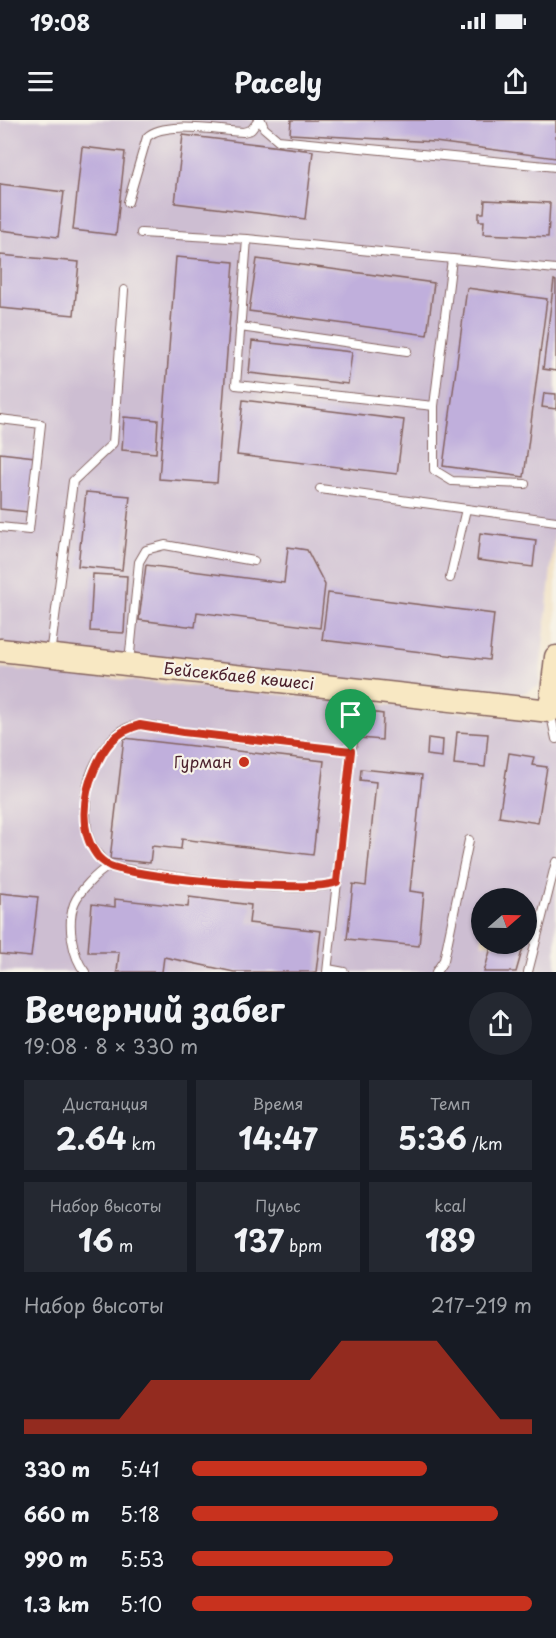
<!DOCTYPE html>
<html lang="ru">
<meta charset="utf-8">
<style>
:root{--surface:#171b24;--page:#242831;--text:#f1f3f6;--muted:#9ea1a6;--accent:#c8321e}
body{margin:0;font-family:"Playpen Sans",sans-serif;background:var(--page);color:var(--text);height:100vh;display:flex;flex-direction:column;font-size:22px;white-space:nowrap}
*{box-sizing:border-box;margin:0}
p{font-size:20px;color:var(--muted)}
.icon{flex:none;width:33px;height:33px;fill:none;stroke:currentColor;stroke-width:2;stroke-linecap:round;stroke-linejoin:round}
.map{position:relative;height:852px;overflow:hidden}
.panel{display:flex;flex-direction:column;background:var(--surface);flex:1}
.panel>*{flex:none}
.needle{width:39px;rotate:70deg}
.fabs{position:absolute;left:471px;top:768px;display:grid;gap:12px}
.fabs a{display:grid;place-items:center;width:66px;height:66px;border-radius:50%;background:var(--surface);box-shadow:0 2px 4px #0004;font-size:30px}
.pin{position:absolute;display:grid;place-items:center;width:51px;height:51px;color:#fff;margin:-62px -26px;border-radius:50% 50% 50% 0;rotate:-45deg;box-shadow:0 0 6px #0007}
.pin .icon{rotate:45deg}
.round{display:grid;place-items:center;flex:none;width:63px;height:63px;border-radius:32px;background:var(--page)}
.summary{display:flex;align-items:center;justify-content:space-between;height:102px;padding:0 24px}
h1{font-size:33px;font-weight:700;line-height:45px}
.metrics{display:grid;grid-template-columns:repeat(3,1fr);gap:9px;height:102px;padding:6px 24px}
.metrics div{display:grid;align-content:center;border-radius:0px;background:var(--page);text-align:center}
.metrics b{font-size:30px;font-weight:700}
.metrics small{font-size:16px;font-weight:400}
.metrics p{font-size:16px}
.chart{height:168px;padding:12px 24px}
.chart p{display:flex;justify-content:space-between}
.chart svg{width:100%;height:108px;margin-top:6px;fill:var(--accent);opacity:.7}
ul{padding:0 24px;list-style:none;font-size:20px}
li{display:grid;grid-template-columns:96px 72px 1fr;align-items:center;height:45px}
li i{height:15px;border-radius:8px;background:var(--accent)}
.status{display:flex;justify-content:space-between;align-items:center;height:42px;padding:0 30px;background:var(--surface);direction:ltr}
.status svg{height:16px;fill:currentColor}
header{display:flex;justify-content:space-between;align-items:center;height:78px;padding:0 24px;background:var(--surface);font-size:27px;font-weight:700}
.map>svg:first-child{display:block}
.industrial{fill:#cdbed2;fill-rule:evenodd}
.building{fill:#c0afdc}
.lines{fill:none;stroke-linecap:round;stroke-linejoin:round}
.lane-casing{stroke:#846360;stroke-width:10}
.secondary-casing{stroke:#846360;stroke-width:25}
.lane{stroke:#fff;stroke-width:8}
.secondary{stroke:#f8e8c3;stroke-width:22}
.route-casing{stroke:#fff;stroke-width:12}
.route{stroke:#c8321e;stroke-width:8}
.poi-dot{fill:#c8321e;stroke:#f7f3e8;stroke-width:2}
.labels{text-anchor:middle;stroke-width:4.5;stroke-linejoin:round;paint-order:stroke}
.street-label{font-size:16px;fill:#4a1f2b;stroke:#f7f3e8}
.poi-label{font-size:16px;fill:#4a1f2b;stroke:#f7f3e8;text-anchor:end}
</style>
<div class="status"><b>19:08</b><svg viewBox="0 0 49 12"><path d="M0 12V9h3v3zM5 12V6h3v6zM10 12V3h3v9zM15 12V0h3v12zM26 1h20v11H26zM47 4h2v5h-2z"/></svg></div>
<header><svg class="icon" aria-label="menu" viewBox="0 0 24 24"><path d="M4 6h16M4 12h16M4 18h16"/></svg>Pacely<svg class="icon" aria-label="share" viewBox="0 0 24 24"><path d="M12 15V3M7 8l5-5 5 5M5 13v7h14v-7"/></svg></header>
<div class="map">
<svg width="556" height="852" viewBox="0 0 556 852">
<rect width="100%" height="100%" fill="#f7f3e8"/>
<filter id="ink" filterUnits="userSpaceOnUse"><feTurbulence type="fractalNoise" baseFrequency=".0167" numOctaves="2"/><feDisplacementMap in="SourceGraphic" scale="12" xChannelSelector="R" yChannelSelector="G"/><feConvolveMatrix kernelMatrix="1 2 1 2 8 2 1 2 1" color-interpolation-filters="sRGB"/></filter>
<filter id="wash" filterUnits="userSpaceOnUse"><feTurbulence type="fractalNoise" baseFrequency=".008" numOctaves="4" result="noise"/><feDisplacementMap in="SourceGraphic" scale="24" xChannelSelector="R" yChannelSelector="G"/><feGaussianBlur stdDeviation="1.35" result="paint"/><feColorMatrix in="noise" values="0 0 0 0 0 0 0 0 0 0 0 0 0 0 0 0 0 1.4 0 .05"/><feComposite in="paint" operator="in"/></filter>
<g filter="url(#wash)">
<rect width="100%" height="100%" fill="#f1e0c2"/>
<g class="industrial">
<polygon points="0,0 556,0 556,400 539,566 503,582 0,531"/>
<path d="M0,548L556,601V852H0ZM482,778H526V824H482Z"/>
</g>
<g id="blocks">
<g class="building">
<polygon points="291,0 556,0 556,38 435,22 290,14"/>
<polygon points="183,15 313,31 305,99 175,83"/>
<polygon points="82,27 125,32 116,115 73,110"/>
<polygon points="0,64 64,72 58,117 0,110"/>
<polygon points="485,80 550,83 548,117 483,114 484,101 479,101 479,93 484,93"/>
<polygon points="0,135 79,142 74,195 0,188"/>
<polygon points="176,137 234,142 217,363 159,359"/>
<polygon points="257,139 434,163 427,215 249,191"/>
<polygon points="554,160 556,161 556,251 543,249"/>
<polygon points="467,168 547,179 524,357 443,346"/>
<polygon points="252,221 352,232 348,264 249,253"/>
<polygon points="544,273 556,274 556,289 542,287"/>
<polygon points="243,280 404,300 397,354 237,335"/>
<polygon points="124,297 158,300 156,333 122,330"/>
<polygon points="0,333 35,337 28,392 0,389"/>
<polygon points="86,372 130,376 122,450 78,446"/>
<polygon points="480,413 536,420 533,447 477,440"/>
<polygon points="288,427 307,430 325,465 320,508 197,492 195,507 139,500 146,445 284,463"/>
<polygon points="93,454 127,456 124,513 90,511"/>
<polygon points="328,473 494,494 489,540 322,520"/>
<polygon points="363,591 383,594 382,620 360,618"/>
<polygon points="457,612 488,614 485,647 454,644"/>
<polygon points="124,618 324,641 313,735 182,719 181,729 152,726 150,743 110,739"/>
<polygon points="428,618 443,620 442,637 427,635"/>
<polygon points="509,633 534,637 532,645 547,647 538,703 499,697"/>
<polygon points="361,649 422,655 410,771 424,773 419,826 347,819 353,764 366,766 376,662 360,660"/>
<polygon points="0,773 38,777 31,837 0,834"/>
<polygon points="189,777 251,785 249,803 321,811 316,852 234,852 164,837 162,852 117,852 119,832 88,832 92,784 115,787 115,779 188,787"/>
<polygon points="492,824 524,824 516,852 484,852"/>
</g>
</g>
</g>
<g filter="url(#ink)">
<use href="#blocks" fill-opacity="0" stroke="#846360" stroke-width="1.5"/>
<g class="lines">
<g class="lane-casing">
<g id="lane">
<polyline points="261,0 264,8 278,20 556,47"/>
<path d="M128,82L147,17C164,0 219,11 243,12L251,10L259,0"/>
<polyline points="141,113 247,119 556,149"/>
<polyline points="247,119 236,265 434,286 452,139"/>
<polyline points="240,207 407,231"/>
<polyline points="434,286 434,350 452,361 525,364"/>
<polyline points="0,299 41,304 29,410 0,407"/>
<polyline points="320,369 556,401"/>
<polyline points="450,458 466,389"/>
<polyline points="50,535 73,361 113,323 124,170"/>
<polyline points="129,543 139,442 146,430 165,425 254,441"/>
<polyline points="550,591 556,619"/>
<path d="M109,746C83,724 86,707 86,676C87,653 106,617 127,608C145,600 172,611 191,613C244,620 297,625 351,631"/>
<polyline points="328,849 344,852"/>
<path d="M85,852C72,836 67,804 74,784C79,771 97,753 109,746C149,754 306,778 337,762L351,631L366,571"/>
<polyline points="327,852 337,762"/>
<polyline points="436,852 444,840 469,720"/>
<polyline points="528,852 556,742"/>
</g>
</g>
<g class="secondary-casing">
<polyline id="secondary" points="0,530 550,591 556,537"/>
</g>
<use href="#lane" class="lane"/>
<use href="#secondary" class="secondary"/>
</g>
</g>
<g class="lines" filter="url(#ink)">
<g class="route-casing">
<path id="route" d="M140,605L183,612L351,631L337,762C312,774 138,758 110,746C106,744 98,738 96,734C79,711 83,675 94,651C103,628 115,611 140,605Z"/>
</g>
<use href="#route" class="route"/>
</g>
<circle class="poi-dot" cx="244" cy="642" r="6"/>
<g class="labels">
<g class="street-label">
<text transform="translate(239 556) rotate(6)" y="6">Бейсекбаев көшесі</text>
</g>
<g class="poi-label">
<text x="232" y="648">Гурман</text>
</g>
</g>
</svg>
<div class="fabs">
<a><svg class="needle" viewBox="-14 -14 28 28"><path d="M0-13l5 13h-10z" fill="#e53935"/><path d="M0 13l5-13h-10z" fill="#9ea1a6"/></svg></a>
</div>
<div class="pin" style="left:351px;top:631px;background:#1e9e55"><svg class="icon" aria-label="arrive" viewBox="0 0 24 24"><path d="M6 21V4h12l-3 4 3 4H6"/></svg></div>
</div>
<section class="panel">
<div class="summary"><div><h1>Вечерний забег</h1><p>19:08 · 8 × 330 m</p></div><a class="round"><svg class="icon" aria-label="share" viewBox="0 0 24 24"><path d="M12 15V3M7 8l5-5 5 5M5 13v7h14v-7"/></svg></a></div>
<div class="metrics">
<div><p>Дистанция</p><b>2.64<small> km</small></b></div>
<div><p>Время</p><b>14:47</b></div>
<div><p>Темп</p><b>5:36<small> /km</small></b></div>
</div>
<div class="metrics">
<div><p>Набор высоты</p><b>16<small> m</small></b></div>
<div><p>Пульс</p><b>137<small> bpm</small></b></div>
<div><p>kcal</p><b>189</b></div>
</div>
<div class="chart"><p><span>Набор высоты</span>217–219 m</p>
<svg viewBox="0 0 160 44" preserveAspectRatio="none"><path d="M0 44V38L10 38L20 38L30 38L40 22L50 22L60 22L70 22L80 22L90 22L100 6L110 6L120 6L130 6L140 22L150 38L160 38V44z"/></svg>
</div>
<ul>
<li><b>330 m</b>5:41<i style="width:69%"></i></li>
<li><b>660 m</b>5:18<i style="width:90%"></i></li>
<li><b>990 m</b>5:53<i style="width:59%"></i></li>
<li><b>1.3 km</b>5:10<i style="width:100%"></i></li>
</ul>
</section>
